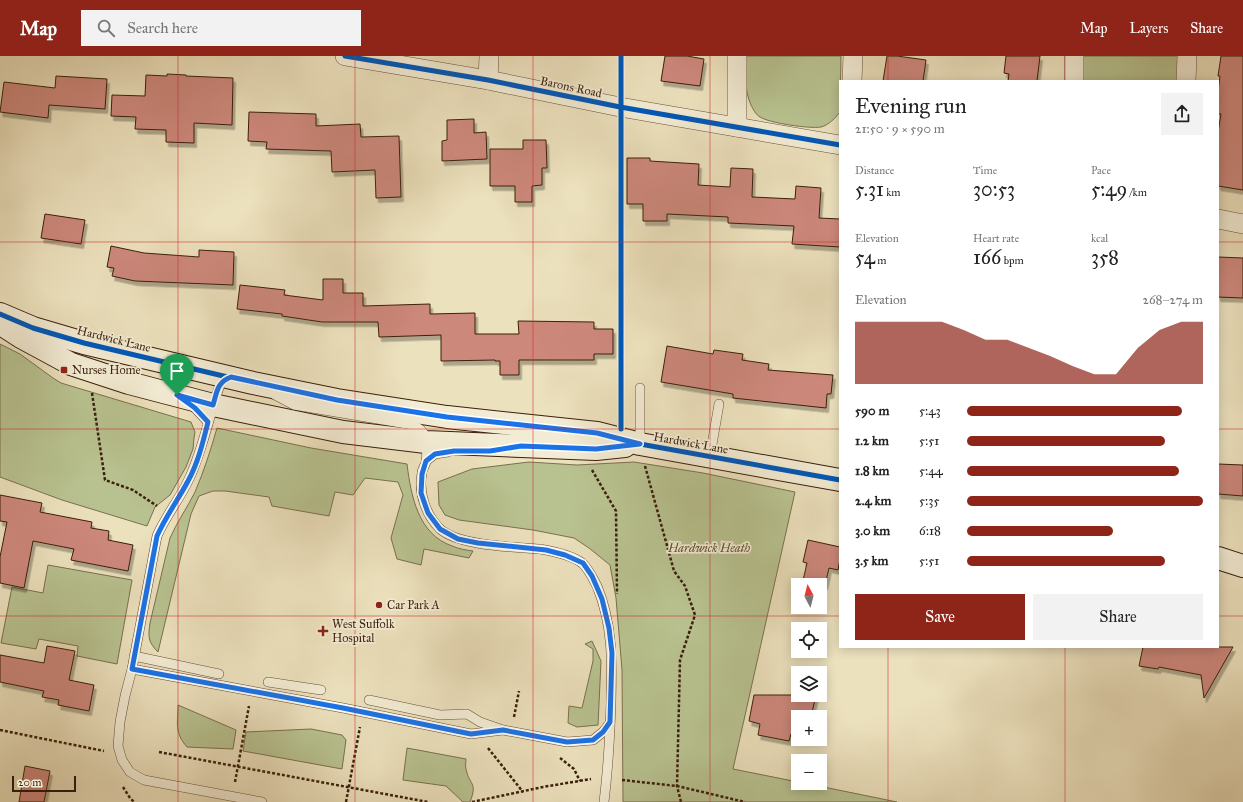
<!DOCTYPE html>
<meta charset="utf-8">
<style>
:root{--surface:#fff;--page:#f2f2f2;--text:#222;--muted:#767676;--accent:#8f2418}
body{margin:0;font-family:"IM FELL Great Primer",serif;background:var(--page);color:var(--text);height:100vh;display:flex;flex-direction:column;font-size:15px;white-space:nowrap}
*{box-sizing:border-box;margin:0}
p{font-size:13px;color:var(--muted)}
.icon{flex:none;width:22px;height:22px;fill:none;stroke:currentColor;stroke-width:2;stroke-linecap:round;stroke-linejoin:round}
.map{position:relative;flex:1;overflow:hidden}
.sheet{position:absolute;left:839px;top:24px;width:380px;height:568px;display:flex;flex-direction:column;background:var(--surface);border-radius:0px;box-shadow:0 2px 10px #0003}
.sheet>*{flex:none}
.needle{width:26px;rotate:353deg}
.tools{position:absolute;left:791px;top:522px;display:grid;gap:8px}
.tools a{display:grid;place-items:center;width:36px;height:36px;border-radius:0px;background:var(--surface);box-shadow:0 2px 10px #0003;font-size:20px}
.scale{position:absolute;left:12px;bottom:10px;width:64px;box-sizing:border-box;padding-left:4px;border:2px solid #3b1f0c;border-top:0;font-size:11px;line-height:14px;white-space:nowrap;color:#3b1f0c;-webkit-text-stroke:3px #f3ecd4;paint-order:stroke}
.pin{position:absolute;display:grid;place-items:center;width:34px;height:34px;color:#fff;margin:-41px -17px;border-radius:50% 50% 50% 0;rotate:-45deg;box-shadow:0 0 4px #0007}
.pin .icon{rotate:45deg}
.round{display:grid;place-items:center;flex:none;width:42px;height:42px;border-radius:0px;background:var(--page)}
.overview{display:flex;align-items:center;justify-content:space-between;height:68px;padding:0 16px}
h1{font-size:22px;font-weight:600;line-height:30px}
.metrics{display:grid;grid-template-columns:repeat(3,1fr);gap:6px;height:68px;padding:4px 16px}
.metrics div{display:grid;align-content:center}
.metrics b{font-size:20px;font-weight:600}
.metrics small{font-size:11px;font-weight:400}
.metrics p{font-size:11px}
.chart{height:112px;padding:8px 16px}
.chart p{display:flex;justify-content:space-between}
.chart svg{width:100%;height:72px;margin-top:4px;fill:var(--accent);opacity:.7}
.action{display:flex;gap:8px;margin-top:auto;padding:8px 16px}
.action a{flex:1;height:46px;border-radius:0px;background:var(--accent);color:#fff;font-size:16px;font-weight:600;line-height:46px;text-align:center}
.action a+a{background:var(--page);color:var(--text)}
ul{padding:0 16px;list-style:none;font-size:13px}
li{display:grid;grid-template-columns:64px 48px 1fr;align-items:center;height:30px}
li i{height:10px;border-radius:5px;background:var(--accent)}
header{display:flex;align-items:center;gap:24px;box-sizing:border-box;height:56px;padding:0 20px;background:var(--accent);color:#fff}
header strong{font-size:19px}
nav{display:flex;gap:22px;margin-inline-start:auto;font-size:14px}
.search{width:280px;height:36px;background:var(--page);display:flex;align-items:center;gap:10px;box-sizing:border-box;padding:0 14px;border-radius:0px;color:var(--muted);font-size:15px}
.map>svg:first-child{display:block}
.green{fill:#b8c290;stroke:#7a704e}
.building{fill:#cd887b;stroke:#3b1f0c;filter:url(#shadow)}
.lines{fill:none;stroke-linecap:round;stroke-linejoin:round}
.lane-casing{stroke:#675038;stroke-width:10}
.street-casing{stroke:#675038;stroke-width:20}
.secondary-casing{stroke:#3b1f0c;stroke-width:24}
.path{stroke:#3b1f0c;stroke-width:2.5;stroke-dasharray:3 2;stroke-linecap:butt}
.lane{stroke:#f3ecd4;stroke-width:9}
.street{stroke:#f3ecd4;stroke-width:19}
.secondary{stroke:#f3ecd4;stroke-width:22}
.cycleway-casing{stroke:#f3ecd4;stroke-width:8}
.cycleway{stroke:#0057b8;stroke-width:5}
.route-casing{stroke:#fff;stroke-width:8}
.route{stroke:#1a73e8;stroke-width:5}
.grid{fill:none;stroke:#d62828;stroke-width:1;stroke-opacity:0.55}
.poi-dot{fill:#8f2418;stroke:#f3ecd4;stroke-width:1.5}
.labels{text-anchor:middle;stroke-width:3.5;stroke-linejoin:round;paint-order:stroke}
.street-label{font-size:12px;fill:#3b1f0c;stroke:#f3ecd4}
.poi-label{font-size:12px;fill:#3b1f0c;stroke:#f3ecd4;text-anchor:start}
.park-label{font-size:12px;font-style:italic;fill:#605034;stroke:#f3ecd4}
</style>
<header>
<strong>Map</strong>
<div class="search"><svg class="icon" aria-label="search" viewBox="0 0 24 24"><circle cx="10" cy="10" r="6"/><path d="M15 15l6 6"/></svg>Search here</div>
<nav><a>Map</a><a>Layers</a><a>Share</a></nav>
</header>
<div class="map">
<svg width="1243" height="746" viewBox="0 0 1243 746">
<defs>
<filter id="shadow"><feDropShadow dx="2.5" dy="4.5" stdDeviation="0" flood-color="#0004"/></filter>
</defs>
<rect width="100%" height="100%" fill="#ece1bd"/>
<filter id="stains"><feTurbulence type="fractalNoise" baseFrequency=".005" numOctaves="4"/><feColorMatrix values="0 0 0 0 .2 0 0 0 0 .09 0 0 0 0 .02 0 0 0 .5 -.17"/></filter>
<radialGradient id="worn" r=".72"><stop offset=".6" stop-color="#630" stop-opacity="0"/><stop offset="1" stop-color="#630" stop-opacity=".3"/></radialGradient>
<g class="green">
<path d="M746,0H841L840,56C835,62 829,69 821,71C810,73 769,67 760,61C756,59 753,53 751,49C744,34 746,16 746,0Z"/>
<rect x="1082" y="0" width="96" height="25"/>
<polygon points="0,288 20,298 53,322 61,327 191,366 195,376 194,382 193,393 186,411 170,439 155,451 147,470 62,444 0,421"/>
<path d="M217,372L311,392L407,408C411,440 418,478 452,490C459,493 466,494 473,495L469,502L424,493L421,509L397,503L391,482L403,439L398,426L365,422L353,439L335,436L329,460L272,450L269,441L225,435H213L199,440L191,458L158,596C148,586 148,581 150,567L170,482C177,466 187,452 195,436C204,415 211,393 217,372Z"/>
<polygon points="529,406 577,409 634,406 703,417 795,436 733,713 798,726 798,727 804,727 897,746 623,746 622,614 616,542 610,509 589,492 574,482 533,474 459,464 445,459 439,449 438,426 472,413"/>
<polygon points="48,509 132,524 117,608 77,600 78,590 39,583 36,593 1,587 12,531 43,537"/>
<polygon points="592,585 601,605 598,669 577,671 568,667 569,650 582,652 593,605 593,593 585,588"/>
<path d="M178,649L236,674L233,693L187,691C174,676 178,668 178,649Z"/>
<polygon points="311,673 342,679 346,684 342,713 243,695 246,676"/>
<path d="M407,692L466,703C466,706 465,710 466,713C469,729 478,726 470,746H463L446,730L403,724Z"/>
</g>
<g class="building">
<polygon points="665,0 687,0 704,3 700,30 661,25"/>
<polygon points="887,0 897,0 926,4 923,25 883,25"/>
<polygon points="1006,0 1040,0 1037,25 1008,25 1009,18 1004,17"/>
<polygon points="1221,0 1243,0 1243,134 1218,130 1218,76 1221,58 1218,58 1218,35 1220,20 1218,20"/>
<polygon points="167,18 186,19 186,20 233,22 232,69 194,67 194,87 166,86 166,74 135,73 136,61 111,60 112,39 145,40 146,19 167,20"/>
<polygon points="56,20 107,23 105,53 49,49 48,62 0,56 4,26 55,32"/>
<polygon points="249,56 316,58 316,70 360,68 361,81 399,80 401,141 376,142 375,114 332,116 331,95 266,93 267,86 248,85"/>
<polygon points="474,63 474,77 486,76 487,103 442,105 442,85 447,84 447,64"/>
<polygon points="523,84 546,84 547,112 542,112 542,129 532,130 532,146 515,146 515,130 490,130 490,93 523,93"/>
<polygon points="627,102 650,102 650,105 699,108 698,129 730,131 731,112 753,113 752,141 795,143 796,130 821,132 819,162 840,163 840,191 792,188 794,170 728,167 728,161 667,158 667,165 643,165 643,148 627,148"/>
<polygon points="45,158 85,164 81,188 41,182"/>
<polygon points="111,190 144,197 199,201 199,194 234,196 233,229 135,225 112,220 114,212 107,211"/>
<polygon points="1218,201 1243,202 1243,242 1218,241"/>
<polygon points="323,223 343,223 343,237 363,237 363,250 430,248 430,258 475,257 475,278 519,278 518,265 594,266 594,273 613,273 613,298 594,298 594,304 519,304 519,319 500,319 500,305 495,305 495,304 441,305 441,279 379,281 378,266 322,266 282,260 282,258 237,253 240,229 285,234 284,239 323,244"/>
<polygon points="667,290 713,298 714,294 743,298 742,304 769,308 768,314 833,319 831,338 827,338 826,352 733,342 733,338 661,326"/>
<polygon points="1218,408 1243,409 1243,440 1218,438"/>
<polygon points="0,439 42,447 40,456 92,466 91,472 109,475 108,484 133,489 128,515 71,504 74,493 33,485 24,532 0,527 0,501 7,466 0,465"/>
<polygon points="808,484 840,491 840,503 838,514 829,512 825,529 802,529 807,507 803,506"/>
<polygon points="47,590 75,595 69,624 94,629 89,655 58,649 59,644 42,641 44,635 0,626 0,599 44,607"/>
<polygon points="1143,591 1233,591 1204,642 1201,619 1159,611 1158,613 1139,610"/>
<polygon points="754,639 816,639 811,661 798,661 798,680 791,678 789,685 758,679 760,668 749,665"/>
<polygon points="25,710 50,715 44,746 19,746"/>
</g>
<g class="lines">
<g class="lane-casing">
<g id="lane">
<path d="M227,323L224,324L220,329C209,360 203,393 189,423C180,443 166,459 157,480L132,613L125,640L120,666L118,690L122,704L130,716L144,724L262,746"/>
<polyline points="640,332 640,388"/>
<path d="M275,339L294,349L413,369C416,371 419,372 421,374C428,380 427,398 426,406C425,410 422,413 422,417C418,437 426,459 440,473C459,490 514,491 540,493C552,495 572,499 582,507C589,513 593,523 597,530C613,569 612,605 611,646C610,680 608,713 604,746"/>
<polyline points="191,349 195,352 208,366"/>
<polyline points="710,400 719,348"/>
<polyline points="426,405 435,398 448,396"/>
<polyline points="134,600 219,618"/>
<polyline points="132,613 343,652 471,678 503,674"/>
<polyline points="268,626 321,634"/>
<polyline points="369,644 440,659 467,658 480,666 503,674 567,686 593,684 603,676 610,667"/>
</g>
</g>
<g class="street-casing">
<g id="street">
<polyline points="345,0 488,24 620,51 840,89"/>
<polyline points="737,0 737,71"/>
<polyline points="1074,0 1074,25"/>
<polyline points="488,24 489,0"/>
<polyline points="852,25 853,0"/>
<polyline points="1186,25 1187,0"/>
<polyline points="1218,163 1243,168"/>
</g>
</g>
<g class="secondary-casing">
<g id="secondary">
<polyline points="0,258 33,272 84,287 253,327 337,344 447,361 597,377 640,388 840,424"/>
<polyline points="7,272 21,281 71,308 129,327 213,349 343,376 426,386 596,393 625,390"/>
<polyline points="1218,502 1243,510"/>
</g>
</g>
<g class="path">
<polyline points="92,337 105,424 133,434 157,450"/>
<polyline points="645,410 674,515 685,530 695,559 680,604 677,730 681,746"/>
<polyline points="592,414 616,455 617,538"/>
<polyline points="514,661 519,635"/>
<polyline points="0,674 104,695"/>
<polyline points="488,692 523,736"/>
<polyline points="159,696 428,746"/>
<polyline points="560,702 574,713 580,725"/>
<polyline points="622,724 677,730 745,746"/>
<polyline points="235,726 249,650"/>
<polyline points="123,731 130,742 134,746"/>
<polyline points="346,746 360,671"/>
<polyline points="472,746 543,731 591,723"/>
</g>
<use href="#lane" class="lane"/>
<use href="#street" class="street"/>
<use href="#secondary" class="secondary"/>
<g class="cycleway-casing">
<g id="cycleway">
<polyline points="345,0 488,24 620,51 840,89"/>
<polyline points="621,0 621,373"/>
<polyline points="0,258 33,272 84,287 253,327 337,344 447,361 597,377 640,388 840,424"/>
</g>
</g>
<use href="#cycleway" class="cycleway"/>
</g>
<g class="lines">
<g class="route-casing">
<path id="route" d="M231,321L337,344L447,361L597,377L640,388L596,393L521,390L490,395H454L435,398L426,405L422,418L421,437L428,457L440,473L458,483L478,487L546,494L565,499L583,507L592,520L602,543L609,572L612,597L610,666L603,676L593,684L567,686L503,674L471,678L343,652L132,613L157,480C166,460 178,444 188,425C198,407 203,386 208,366L195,352L177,339L213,349C217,336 217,326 231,321Z"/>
</g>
<use href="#route" class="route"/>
</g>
<path class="grid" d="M178,0V746M355,0V746M533,0V746M710,0V746M888,0V25M1065,0V25M0,186H840M1218,186H1243M0,373H840M1218,373H1243M0,560H840M1218,560H1243M888,591V746M1065,591V746"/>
<g class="poi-dot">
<rect x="60" y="310" width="8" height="8" rx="2"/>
<circle cx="379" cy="549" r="4"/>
<path d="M321 569h4v4h4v4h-4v4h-4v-4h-4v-4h4z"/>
</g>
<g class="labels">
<g class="street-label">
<text transform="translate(571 31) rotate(12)" y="4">Barons Road</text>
<text transform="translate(114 283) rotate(14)" y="4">Hardwick Lane</text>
<text transform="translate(691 387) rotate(10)" y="4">Hardwick Lane</text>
</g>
<g class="poi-label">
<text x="72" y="318">Nurses Home</text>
<text x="387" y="553">Car Park A</text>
<text x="332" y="572">West Suffolk<tspan x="332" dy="14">Hospital</tspan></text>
</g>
<g class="park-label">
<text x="709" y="496">Hardwick Heath</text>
</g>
</g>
<rect width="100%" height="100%" filter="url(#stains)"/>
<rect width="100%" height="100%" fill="url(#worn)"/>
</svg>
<div class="tools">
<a><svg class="needle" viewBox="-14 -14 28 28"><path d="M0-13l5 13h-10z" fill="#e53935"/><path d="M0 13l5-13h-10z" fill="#767676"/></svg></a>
<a><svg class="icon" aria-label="locate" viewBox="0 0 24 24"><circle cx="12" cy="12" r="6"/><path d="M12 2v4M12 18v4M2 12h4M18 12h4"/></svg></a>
<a><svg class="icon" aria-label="layers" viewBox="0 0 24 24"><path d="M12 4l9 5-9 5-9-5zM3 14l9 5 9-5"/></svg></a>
<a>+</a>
<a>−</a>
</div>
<div class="scale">20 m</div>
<div class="pin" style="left:177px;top:339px;background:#1e9e55"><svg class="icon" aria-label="arrive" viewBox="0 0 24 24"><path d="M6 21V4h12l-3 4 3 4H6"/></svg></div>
<section class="sheet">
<div class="overview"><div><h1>Evening run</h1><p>21:50 · 9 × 590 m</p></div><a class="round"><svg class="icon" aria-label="share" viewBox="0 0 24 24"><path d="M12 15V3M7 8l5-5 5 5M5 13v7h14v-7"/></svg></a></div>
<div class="metrics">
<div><p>Distance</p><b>5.31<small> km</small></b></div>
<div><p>Time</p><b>30:53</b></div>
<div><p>Pace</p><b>5:49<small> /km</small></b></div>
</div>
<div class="metrics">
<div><p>Elevation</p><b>54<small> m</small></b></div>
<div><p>Heart rate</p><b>166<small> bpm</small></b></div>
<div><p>kcal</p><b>358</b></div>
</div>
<div class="chart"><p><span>Elevation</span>268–274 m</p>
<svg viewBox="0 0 160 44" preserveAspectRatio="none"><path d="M0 44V6L10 6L20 6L30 6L40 6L50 11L60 17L70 17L80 22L90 27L100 33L110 38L120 38L130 22L140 11L150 6L160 6V44z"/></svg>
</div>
<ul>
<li><b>590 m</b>5:43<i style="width:91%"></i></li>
<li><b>1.2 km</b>5:51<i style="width:84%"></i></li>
<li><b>1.8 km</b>5:44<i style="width:90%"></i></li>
<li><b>2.4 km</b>5:35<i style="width:100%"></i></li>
<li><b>3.0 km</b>6:18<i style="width:62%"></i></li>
<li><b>3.5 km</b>5:51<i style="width:84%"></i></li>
</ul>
<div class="action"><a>Save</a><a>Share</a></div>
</section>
</div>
